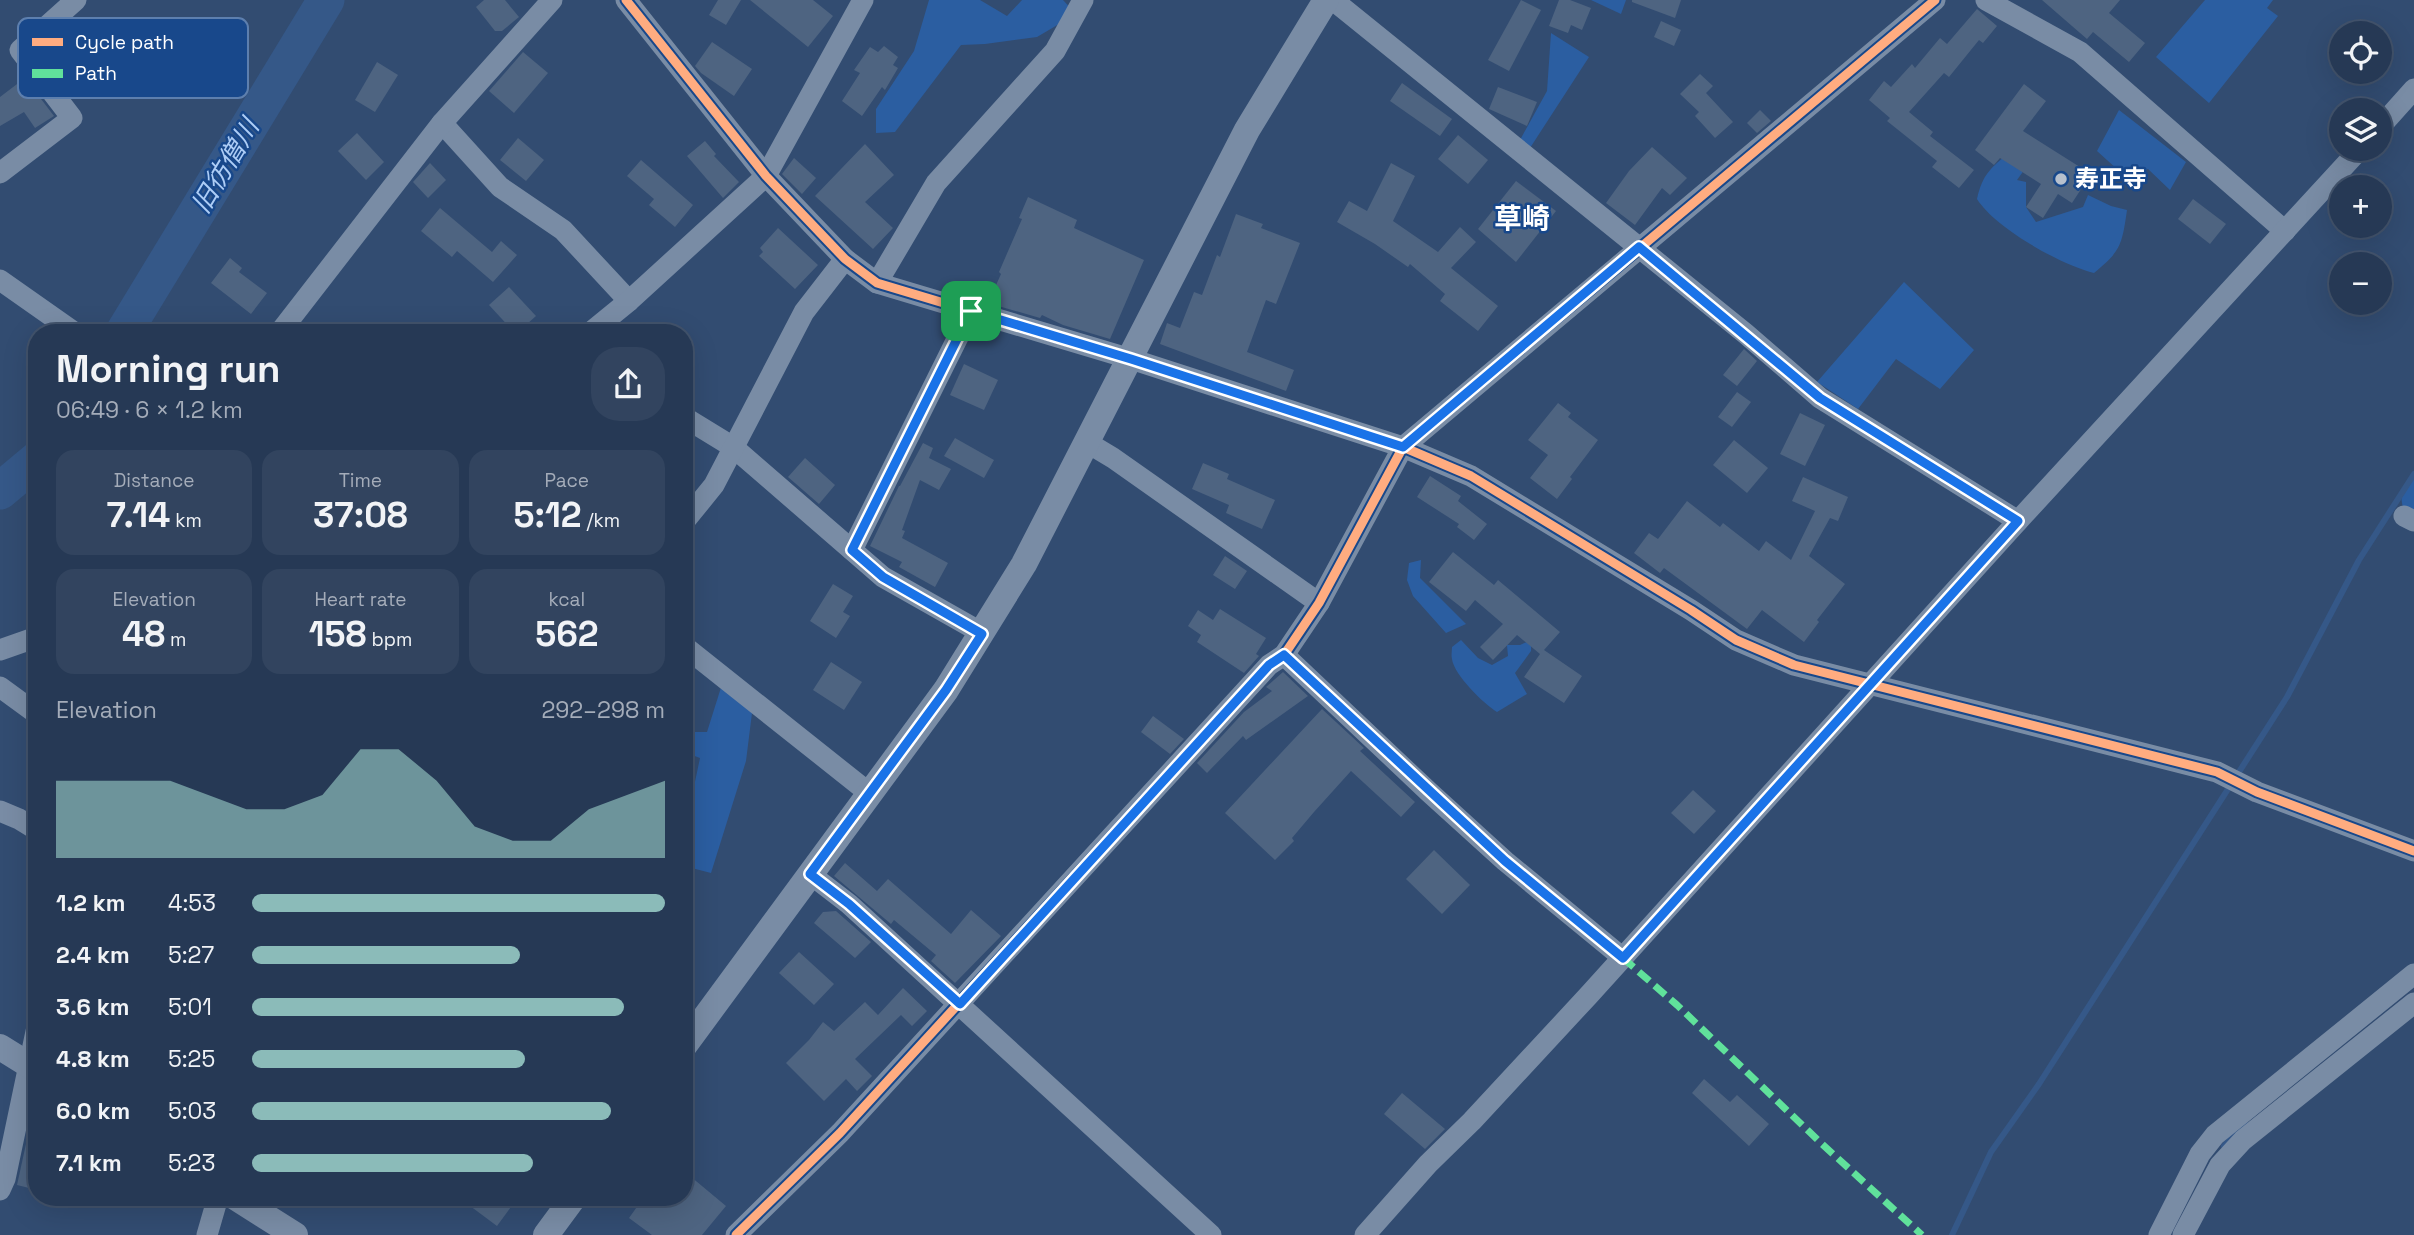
<!DOCTYPE html>
<meta charset="utf-8">
<style>
:root{--surface:#263955;--page:#32445f;--text:#f1f3f6;--muted:#a4acb9;--line:#42536c;--accent:#8bbbb9}
body{margin:0;font-family:"Space Grotesk","Noto Sans JP",sans-serif;background:var(--page);color:var(--text);height:100vh;display:flex;flex-direction:column;font-size:26px;white-space:nowrap}
*{box-sizing:border-box;margin:0}
p{font-size:23px;color:var(--muted)}
.icon{flex:none;width:38px;height:38px;fill:none;stroke:currentColor;stroke-width:2;stroke-linecap:round;stroke-linejoin:round}
.map{position:relative;flex:1;overflow:hidden}
.details{position:absolute;left:28px;top:324px;width:665px;height:882px;display:flex;flex-direction:column;background:var(--surface);border-radius:28px;box-shadow:0 7px 28px #0002,0 0 0 2px var(--line)}
.details>*{flex:none}
.fabs{position:absolute;left:2329px;top:21px;display:grid;gap:14px}
.fabs a{display:grid;place-items:center;width:63px;height:63px;border-radius:50%;background:var(--surface);box-shadow:0 7px 28px #0002,0 0 0 2px var(--line);font-size:35px}
.pin{position:absolute;display:grid;place-items:center;width:60px;height:60px;color:#fff;margin:-30px;border-radius:14px;box-shadow:0 4px 10px #0006}
.round{display:grid;place-items:center;flex:none;width:74px;height:74px;border-radius:28px;background:var(--page)}
.overview{display:flex;align-items:center;justify-content:space-between;height:119px;padding:0 28px}
h1{font-size:38px;font-weight:600;line-height:52px}
.figures{display:grid;grid-template-columns:repeat(3,1fr);gap:10px;height:119px;padding:7px 28px}
.figures div{display:grid;align-content:center;border-radius:18px;background:var(--page);text-align:center}
.figures b{font-size:35px;font-weight:600}
.figures small{font-size:19px;font-weight:400}
.figures p{font-size:19px}
.chart{height:196px;padding:14px 28px}
.chart p{display:flex;justify-content:space-between}
.chart svg{width:100%;height:126px;margin-top:7px;fill:var(--accent);opacity:.7}
ul{padding:0 28px;list-style:none;font-size:23px}
li{display:grid;grid-template-columns:112px 84px 1fr;align-items:center;height:52px}
li i{height:18px;border-radius:9px;background:var(--accent)}
.map>svg:first-child{display:block}
.green{fill:#2b5ea1}
.lines{fill:none;stroke-linecap:round;stroke-linejoin:round}
.stream{stroke:#355888;stroke-width:6}
.river{stroke:#355888;stroke-width:37}
.building{fill:#4e6481}
.minor{stroke:#798ca5;stroke-width:21}
.tertiary{stroke:#798ca5;stroke-width:26}
.quiet{stroke:#60e19b;stroke-width:7;stroke-dasharray:14 7;stroke-linecap:butt}
.cycleway-casing{stroke:#18488b;stroke-width:13}
.cycleway{stroke:#ffac80;stroke-width:9}
.route-casing{stroke:#fff;stroke-width:14}
.route{stroke:#1a73e8;stroke-width:9}
.poi-dot{fill:#b7c0cd;stroke:#18488b;stroke-width:2.5}
.labels{text-anchor:middle;stroke-width:5;stroke-linejoin:round;paint-order:stroke}
.poi-label{font-size:24px;font-weight:bold;fill:#fff;stroke:#18488b;text-anchor:start}
.water-label{font-size:26px;font-style:italic;fill:#adcdf6;stroke:#18488b}
.quarter-label{font-size:28px;font-weight:bold;fill:#fff;stroke:#18488b}
.key{fill:#18488b;stroke:#5d7fae;stroke-width:2}
.key-label{font-size:19px;fill:#fff}
</style>
<div class="map">
<svg width="2414" height="1235" viewBox="0 0 2414 1235">
<rect width="100%" height="100%" fill="#324c71"/>
<g class="green">
<polygon points="929,0 980,0 1007,16 1022,0 1063,0 1076,14 1037,37 985,44 961,45 895,132 876,133 876,109 914,51"/>
<polygon points="1591,0 1626,0 1621,14"/>
<polygon points="2205,0 2273,0 2267,8 2278,16 2209,103 2156,57"/>
<polygon points="1551,33 1589,57 1530,148 1520,140 1547,91"/>
<polygon points="2119,110 2186,162 2170,190 2148,169 2128,179 2097,151"/>
<path d="M2011,151L2027,166L2017,180L2026,182V207L2036,222L2083,207L2088,195L2111,206L2127,210C2122,245 2121,251 2094,273C2061,265 1995,228 1977,199C1983,173 1991,168 2011,151Z"/>
<polygon points="1904,282 1974,350 1940,389 1896,359 1858,409 1817,382"/>
<polygon points="2414,476 2414,520 2404,516 2401,496"/>
<polygon points="1421,560 1420,578 1466,624 1446,633 1413,596 1407,580 1409,563"/>
<path d="M1461,640L1478,658L1492,665L1508,656L1507,645H1520L1531,640V651L1515,673L1527,694L1497,712C1484,704 1454,675 1452,659C1451,655 1452,651 1452,647Z"/>
<polygon points="724,678 752,713 746,761 711,873 684,866 684,814 688,815 700,758 684,752 684,732 707,732"/>
</g>
<g class="lines">
<g class="stream">
<polyline points="2224,1146 2245,1123"/>
<polyline points="1952,1235 1991,1152 2039,1084 2287,697 2359,560 2414,474"/>
</g>
<g class="river">
<polyline points="124,332 326,0"/>
<polyline points="0,491 37,460"/>
</g>
</g>
<g class="building">
<polygon points="484,0 505,0 519,17 502,31 495,31 476,7"/>
<polygon points="718,0 741,0 726,25 709,15"/>
<polygon points="750,0 813,0 833,16 808,47"/>
<polygon points="1521,0 1541,10 1509,71 1488,60"/>
<polygon points="1559,0 1570,0 1591,8 1582,30 1571,25 1568,33 1549,26"/>
<polygon points="1632,0 1681,0 1675,18 1632,2"/>
<polygon points="2042,0 2120,0 2109,13 2145,43 2129,62 2093,32 2087,39"/>
<polygon points="1977,9 1997,26 1983,43 1979,40 1949,77 1944,73 1909,112 1933,132 1930,136 1974,170 1959,188 1932,167 1937,161 1887,121 1890,118 1869,100 1884,81 1891,87 1912,64 1915,68 1940,38 1947,44"/>
<polygon points="1661,21 1681,30 1674,46 1654,37"/>
<polygon points="712,42 752,69 734,96 701,73 695,66"/>
<polygon points="884,46 898,57 893,65 898,68 885,90 882,87 862,116 842,101 860,73 854,70 870,47 878,52"/>
<polygon points="523,52 548,73 514,113 489,91"/>
<polygon points="377,62 398,75 375,112 355,100"/>
<polygon points="1700,74 1713,86 1706,93 1733,122 1715,138 1695,116 1699,112 1680,94"/>
<polygon points="25,78 54,116 35,128 24,112 0,126 0,97"/>
<polygon points="1402,83 1452,119 1440,136 1390,101"/>
<polygon points="2024,84 2046,101 2023,131 2091,174 2072,203 2058,194 2043,218 2026,207 2041,184 2000,158 1994,165 1975,150"/>
<polygon points="1498,87 1537,102 1527,126 1489,109"/>
<polygon points="1760,110 1771,121 1757,133 1747,123"/>
<polygon points="357,133 384,162 366,180 338,151"/>
<polygon points="1458,135 1488,160 1468,184 1438,159"/>
<polygon points="518,138 544,160 526,181 500,160"/>
<polygon points="705,141 716,154 714,156 739,182 723,198 687,156"/>
<polygon points="865,144 894,175 865,202 893,228 873,249 815,196"/>
<polygon points="1652,147 1687,178 1670,195 1662,188 1635,225 1606,203 1629,171"/>
<polygon points="794,158 816,178 802,194 782,174"/>
<polygon points="641,160 693,205 675,227 649,205 654,199 627,176"/>
<polygon points="430,163 446,180 428,198 413,182"/>
<polygon points="1391,163 1415,176 1393,221 1438,252 1460,227 1476,242 1451,268 1498,306 1478,331 1440,301 1445,294 1410,264 1408,267 1375,244 1337,222 1349,201 1367,211"/>
<polygon points="1516,181 1556,211 1516,262 1478,229"/>
<polygon points="1028,197 1077,220 1074,228 1144,260 1110,339 1063,325 1042,315 1040,318 988,303 1001,274 999,272 1022,219 1019,218"/>
<polygon points="2193,199 2226,224 2210,244 2178,219"/>
<polygon points="440,208 492,252 501,241 517,255 493,282 457,251 452,257 421,231"/>
<polygon points="1236,214 1263,224 1261,228 1300,243 1276,304 1266,300 1247,352 1294,370 1286,391 1160,344 1167,323 1180,328 1194,292 1202,295 1217,255 1220,257"/>
<polygon points="778,228 818,265 795,289 759,256 763,252 760,248"/>
<polygon points="230,258 242,268 239,272 267,293 251,314 211,283"/>
<polygon points="509,287 536,316 518,332 514,332 489,305"/>
<polygon points="1744,349 1757,361 1737,386 1723,375"/>
<polygon points="964,364 998,380 984,410 950,395"/>
<polygon points="1737,392 1751,402 1732,427 1718,417"/>
<polygon points="1558,403 1571,413 1568,417 1598,440 1570,477 1572,479 1557,499 1530,478 1548,455 1528,440"/>
<polygon points="1800,413 1825,425 1805,466 1780,454"/>
<polygon points="955,438 994,460 984,478 944,456"/>
<polygon points="1734,440 1768,468 1747,493 1713,465"/>
<polygon points="923,443 933,448 929,458 951,469 939,490 920,480 902,530 905,531 902,538 948,563 935,587 899,567 902,562 870,546 899,486 900,486"/>
<polygon points="805,458 835,485 819,504 788,477"/>
<polygon points="1203,463 1229,474 1227,479 1275,500 1262,529 1226,513 1229,505 1192,489"/>
<polygon points="1430,476 1461,496 1458,501 1487,524 1474,540 1457,527 1459,524 1417,497"/>
<polygon points="1803,477 1848,497 1838,521 1830,518 1809,556 1845,584 1817,620 1819,622 1804,642 1762,610 1747,629 1664,568 1660,573 1634,553 1649,533 1658,539 1687,501 1720,527 1723,523 1759,551 1766,541 1791,560 1815,511 1792,501"/>
<polygon points="1453,552 1494,585 1498,580 1560,632 1544,650 1582,676 1564,703 1524,677 1540,654 1517,635 1493,660 1480,647 1503,624 1475,600 1466,611 1429,582"/>
<polygon points="1225,556 1247,571 1235,589 1213,575"/>
<polygon points="833,584 853,596 843,612 850,616 836,638 810,621"/>
<polygon points="1220,609 1266,638 1256,654 1259,656 1244,673 1197,642 1201,635 1188,626 1198,610 1213,620"/>
<polygon points="831,662 862,682 844,710 813,690"/>
<polygon points="1283,672 1308,696 1246,740 1243,736 1207,773 1197,763 1244,712 1272,691 1266,687"/>
<polygon points="1322,709 1364,748 1360,751 1415,802 1401,817 1351,771 1314,812 1292,838 1294,841 1275,860 1225,813"/>
<polygon points="1153,716 1184,739 1170,754 1141,732"/>
<polygon points="1693,790 1716,811 1694,834 1671,813"/>
<polygon points="1434,850 1470,885 1442,914 1406,879"/>
<polygon points="845,863 877,891 888,879 951,934 971,910 1001,936 955,983 931,961 936,955 894,920 891,924 834,876"/>
<polygon points="836,911 871,942 855,958 814,923 823,912"/>
<polygon points="799,952 834,984 814,1005 779,973"/>
<polygon points="903,988 927,1011 912,1026 901,1015 855,1059 872,1076 857,1091 846,1079 824,1101 786,1063 809,1040 823,1022 834,1031 865,1002 878,1015"/>
<polygon points="1704,1079 1730,1102 1737,1095 1769,1124 1749,1146 1692,1093"/>
<polygon points="1402,1093 1445,1129 1425,1149 1384,1114"/>
<polygon points="31,1121 37,1122 37,1190 17,1185"/>
<polygon points="684,1171 726,1206 702,1235 652,1235 629,1218 644,1197 684,1197"/>
<polygon points="458,1197 504,1197 513,1204 497,1226"/>
</g>
<g class="lines">
<g class="minor">
<polyline points="626,0 766,176 845,259 877,283 1131,359 1403,447 1471,476 1691,610 1736,640 1794,665 2217,772 2257,792 2414,851"/>
<polyline points="1333,0 1746,334 1820,398 2018,521"/>
<polyline points="1986,0 2080,52 2285,231"/>
<polyline points="442,123 500,187 563,230 629,301"/>
<polyline points="2380,127 2414,89"/>
<polyline points="0,173 72,118 20,50 76,0"/>
<polyline points="0,280 74,332"/>
<polyline points="877,283 936,183 1055,51 1083,0"/>
<polyline points="280,332 442,123 552,0"/>
<polyline points="591,332 629,301 766,176 863,0"/>
<polyline points="684,417 733,447 883,577 982,633"/>
<polyline points="1088,443 1113,458 1319,603"/>
<polyline points="2404,516 2414,521"/>
<polyline points="684,522 714,485 804,312 845,259"/>
<polyline points="852,550 971,311"/>
<polyline points="684,646 869,793"/>
<polyline points="0,650 37,637"/>
<polyline points="1284,655 1429,792 1505,861 1623,958"/>
<polyline points="0,687 37,714"/>
<polyline points="0,811 19,819 37,830"/>
<polyline points="810,874 849,904 1211,1235"/>
<polyline points="0,1190 5,1179 37,1027"/>
<polyline points="207,1235 218,1197"/>
<polyline points="736,1235 840,1133 1269,665 1284,655 1319,603 1403,447 1935,0"/>
<polyline points="1365,1235 1428,1164 1472,1121 1588,996 2018,521 2360,149"/>
<polyline points="2159,1235 2200,1154 2215,1135 2414,974"/>
<polyline points="2183,1235 2220,1165 2243,1140 2414,1003"/>
</g>
<g class="tertiary">
<polyline points="684,1046 946,690 1024,564 1247,130 1326,0"/>
<polyline points="0,1047 37,1070"/>
<polyline points="235,1197 295,1235"/>
<polyline points="546,1235 574,1197"/>
</g>
<polyline class="quiet" points="1623,958 1677,1005 1822,1144 1922,1235"/>
<g class="cycleway-casing">
<g id="cycleway">
<polyline points="626,0 766,176 845,259 877,283 1131,359 1403,447 1471,476 1691,610 1736,640 1794,665 2217,772 2257,792 2414,851"/>
<polyline points="736,1235 840,1133 1269,665 1284,655 1319,603 1403,447 1935,0"/>
</g>
</g>
<use href="#cycleway" class="cycleway"/>
</g>
<g class="lines">
<g class="route-casing">
<polygon id="route" points="1639,247 1820,398 2018,521 1623,958 1505,861 1284,655 1269,665 960,1004 849,904 810,874 946,690 982,634 883,577 852,550 971,311 1131,359 1403,447"/>
</g>
<use href="#route" class="route"/>
</g>
<circle class="poi-dot" cx="2061" cy="179" r="7"/>
<g class="labels">
<g class="poi-label">
<text x="2075" y="187">寿正寺</text>
</g>
<g class="water-label">
<text transform="translate(225 166) rotate(-59)" y="9">旧彷僧川</text>
</g>
<g class="quarter-label">
<text x="1522" y="228">草崎</text>
</g>
</g>
<rect x="18" y="18" width="230" height="80" rx="10" class="key"/>
<rect x="32" y="38" width="31" height="8" fill="#ffac80"/>
<rect x="32" y="69" width="31" height="9" fill="#60e19b"/>
<g class="key-label">
<text x="75" y="49">Cycle path</text>
<text x="75" y="80">Path</text>
</g>
</svg>
<div class="fabs">
<a><svg class="icon" aria-label="locate" viewBox="0 0 24 24"><circle cx="12" cy="12" r="6"/><path d="M12 2v4M12 18v4M2 12h4M18 12h4"/></svg></a>
<a><svg class="icon" aria-label="layers" viewBox="0 0 24 24"><path d="M12 4l9 5-9 5-9-5zM3 14l9 5 9-5"/></svg></a>
<a>+</a>
<a>−</a>
</div>
<div class="pin" style="left:971px;top:311px;background:#1e9e55"><svg class="icon" aria-label="arrive" viewBox="0 0 24 24"><path d="M6 21V4h12l-3 4 3 4H6"/></svg></div>
<section class="details">
<div class="overview"><div><h1>Morning run</h1><p>06:49 · 6 × 1.2 km</p></div><a class="round"><svg class="icon" aria-label="share" viewBox="0 0 24 24"><path d="M12 15V3M7 8l5-5 5 5M5 13v7h14v-7"/></svg></a></div>
<div class="figures">
<div><p>Distance</p><b>7.14<small> km</small></b></div>
<div><p>Time</p><b>37:08</b></div>
<div><p>Pace</p><b>5:12<small> /km</small></b></div>
</div>
<div class="figures">
<div><p>Elevation</p><b>48<small> m</small></b></div>
<div><p>Heart rate</p><b>158<small> bpm</small></b></div>
<div><p>kcal</p><b>562</b></div>
</div>
<div class="chart"><p><span>Elevation</span>292–298 m</p>
<svg viewBox="0 0 160 44" preserveAspectRatio="none"><path d="M0 44V17L10 17L20 17L30 17L40 22L50 27L60 27L70 22L80 6L90 6L100 17L110 33L120 38L130 38L140 27L150 22L160 17V44z"/></svg>
</div>
<ul>
<li><b>1.2 km</b>4:53<i style="width:100%"></i></li>
<li><b>2.4 km</b>5:27<i style="width:65%"></i></li>
<li><b>3.6 km</b>5:01<i style="width:90%"></i></li>
<li><b>4.8 km</b>5:25<i style="width:66%"></i></li>
<li><b>6.0 km</b>5:03<i style="width:87%"></i></li>
<li><b>7.1 km</b>5:23<i style="width:68%"></i></li>
</ul>
</section>
</div>
